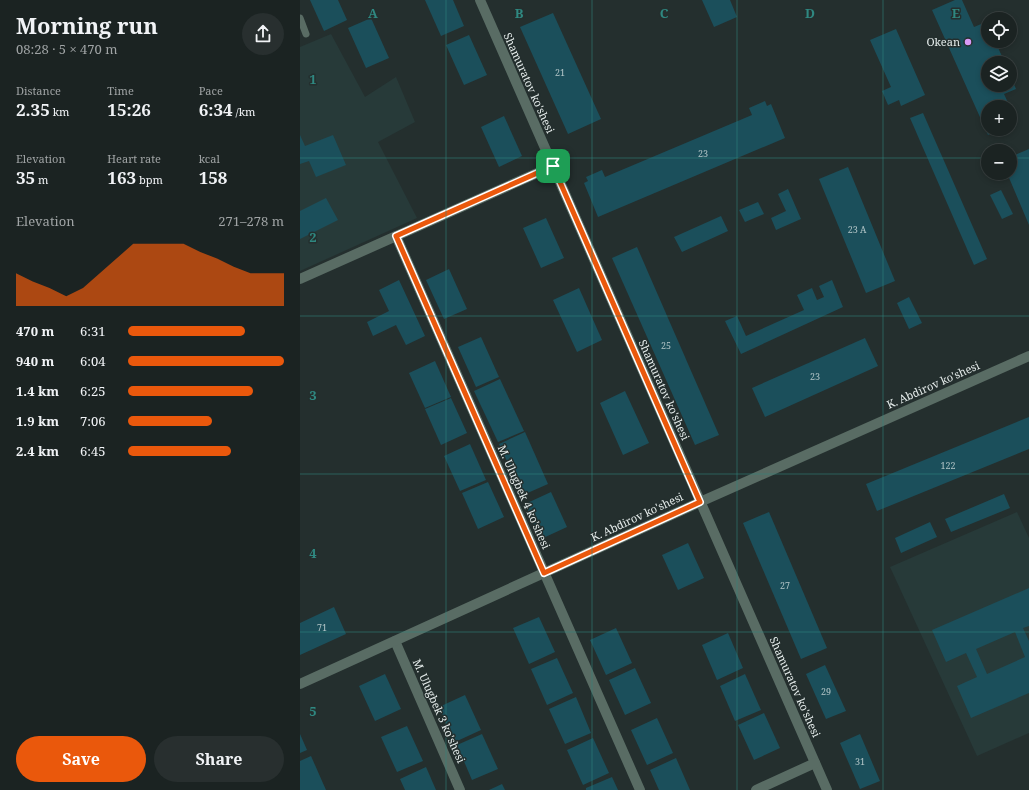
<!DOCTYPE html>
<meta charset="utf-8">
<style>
:root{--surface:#1b2322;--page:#282f2f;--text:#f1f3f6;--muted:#a0a4a5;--line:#394040;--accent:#ea580c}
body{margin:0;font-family:"Noto Serif",serif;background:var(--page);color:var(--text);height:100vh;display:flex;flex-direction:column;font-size:15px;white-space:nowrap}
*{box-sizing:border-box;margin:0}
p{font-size:13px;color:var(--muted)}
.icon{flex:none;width:22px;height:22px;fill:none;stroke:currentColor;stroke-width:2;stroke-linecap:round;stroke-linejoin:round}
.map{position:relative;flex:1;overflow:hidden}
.panel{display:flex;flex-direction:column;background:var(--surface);width:300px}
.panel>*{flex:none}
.buttons{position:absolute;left:681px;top:12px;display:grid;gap:8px}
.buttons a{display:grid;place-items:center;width:36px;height:36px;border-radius:50%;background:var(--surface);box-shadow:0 2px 6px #0003,0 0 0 1px var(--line);font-size:20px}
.pin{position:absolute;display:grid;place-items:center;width:34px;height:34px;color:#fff;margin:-17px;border-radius:8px;box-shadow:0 2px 6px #0006}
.round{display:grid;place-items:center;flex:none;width:42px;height:42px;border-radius:21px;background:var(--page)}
.summary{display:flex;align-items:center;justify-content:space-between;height:68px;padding:0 16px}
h1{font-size:22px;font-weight:700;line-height:30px}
.figures{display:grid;grid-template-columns:repeat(3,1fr);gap:6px;height:68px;padding:4px 16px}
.figures div{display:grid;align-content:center}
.figures b{font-size:17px;font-weight:700}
.figures small{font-size:11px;font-weight:400}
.figures p{font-size:11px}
.chart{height:112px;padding:8px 16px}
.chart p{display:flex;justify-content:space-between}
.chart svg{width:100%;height:72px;margin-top:4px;fill:var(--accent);opacity:.7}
.action{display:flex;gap:8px;margin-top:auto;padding:8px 16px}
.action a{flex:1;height:46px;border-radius:24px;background:var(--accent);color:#fff;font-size:16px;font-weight:700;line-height:46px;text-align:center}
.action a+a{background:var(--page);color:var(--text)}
ul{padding:0 16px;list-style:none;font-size:13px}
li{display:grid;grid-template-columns:64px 48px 1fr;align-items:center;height:30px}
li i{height:10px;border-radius:5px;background:var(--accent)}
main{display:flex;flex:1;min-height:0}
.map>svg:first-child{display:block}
.built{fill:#273a39}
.building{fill:#1b4f5b;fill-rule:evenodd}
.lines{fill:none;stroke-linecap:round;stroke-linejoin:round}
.lane{stroke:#596c64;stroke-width:7}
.street{stroke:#596c64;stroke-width:10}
.route-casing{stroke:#fff;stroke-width:8}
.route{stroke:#ea580c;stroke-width:5}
.grid{fill:none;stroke:#2f8881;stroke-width:1;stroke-opacity:0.55}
.poi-dot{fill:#d99af7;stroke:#242f2e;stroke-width:1.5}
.labels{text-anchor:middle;stroke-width:3;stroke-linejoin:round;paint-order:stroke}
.number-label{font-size:9px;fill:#b2c5c7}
.poi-label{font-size:11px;fill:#e5eceb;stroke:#242f2e;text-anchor:end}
.street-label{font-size:11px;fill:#e5eceb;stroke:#242f2e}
.grid-label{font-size:13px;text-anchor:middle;font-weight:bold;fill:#2f8881;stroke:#242f2e;stroke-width:3;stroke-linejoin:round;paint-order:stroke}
</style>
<main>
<section class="panel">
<div class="summary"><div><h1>Morning run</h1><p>08:28 · 5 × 470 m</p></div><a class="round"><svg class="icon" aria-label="share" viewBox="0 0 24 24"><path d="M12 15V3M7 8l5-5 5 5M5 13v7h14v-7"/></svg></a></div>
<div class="figures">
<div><p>Distance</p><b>2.35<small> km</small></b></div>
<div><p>Time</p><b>15:26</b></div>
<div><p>Pace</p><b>6:34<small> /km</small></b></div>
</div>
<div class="figures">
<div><p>Elevation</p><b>35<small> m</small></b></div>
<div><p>Heart rate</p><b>163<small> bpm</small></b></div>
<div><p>kcal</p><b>158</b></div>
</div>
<div class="chart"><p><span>Elevation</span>271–278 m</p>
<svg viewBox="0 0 160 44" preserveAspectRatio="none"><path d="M0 44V24L10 29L20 33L30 38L40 33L50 24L60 15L70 6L80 6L90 6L100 6L110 11L120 15L130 20L140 24L150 24L160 24V44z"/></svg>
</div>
<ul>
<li><b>470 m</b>6:31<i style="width:75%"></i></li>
<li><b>940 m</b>6:04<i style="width:100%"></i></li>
<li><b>1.4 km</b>6:25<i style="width:80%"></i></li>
<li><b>1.9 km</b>7:06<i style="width:54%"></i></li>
<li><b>2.4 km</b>6:45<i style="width:66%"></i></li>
</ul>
<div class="action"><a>Save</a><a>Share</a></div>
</section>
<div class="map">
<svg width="729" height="790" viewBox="0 0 729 790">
<rect width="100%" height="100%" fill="#242f2e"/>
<g class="built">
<polygon points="31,34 65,97 96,77 115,122 78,142 117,218 0,271 0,47"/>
<polygon points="717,512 729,538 729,733 677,756 590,567"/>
</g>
<g class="building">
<polygon points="10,0 38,0 47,20 24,31"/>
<polygon points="125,0 153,0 164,26 141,36"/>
<polygon points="402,0 430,0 437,17 414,27"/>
<polygon points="655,0 662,0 674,27 686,22 688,26 688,41 695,41 705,63 688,63 688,85 710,85 710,75 716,89 704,94 710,107 688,107 688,129 701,129 688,135 632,10"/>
<polygon points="253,13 301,119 268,134 220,27"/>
<polygon points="71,18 89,58 66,68 48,28"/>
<polygon points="596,29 625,95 601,106 599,100 588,105 582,91 591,87 570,40"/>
<polygon points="169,35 187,75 164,85 146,45"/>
<polygon points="465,101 467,106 471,104 485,138 298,217 284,183 288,181 286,177 302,170 305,177 452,115 449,108"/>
<polygon points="710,108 716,122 710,125"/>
<polygon points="623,113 687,259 674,265 610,118"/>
<polygon points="204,116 222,156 199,167 181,127"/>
<polygon points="0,135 5,146 33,135 46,165 16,177 9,161 0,164"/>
<polygon points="729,149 729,225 707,173 710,173 710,157"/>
<polygon points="548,167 595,281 566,293 519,179"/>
<polygon points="488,189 501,219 476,230 471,218 486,211 478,194"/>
<polygon points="701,190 713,214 702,219 690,195"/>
<polygon points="26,198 38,220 0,239 0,211"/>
<polygon points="458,202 464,214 445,222 439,210"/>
<polygon points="421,216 428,231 382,252 374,237"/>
<polygon points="246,218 264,258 241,268 223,228"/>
<polygon points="337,247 419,435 395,445 312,258"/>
<polygon points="149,269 167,309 144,319 126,280"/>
<polygon points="99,280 125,336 106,345 96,325 73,336 67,322 89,311 79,290"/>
<polygon points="532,280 543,307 441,354 425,321 437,316 446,336 504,310 497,295 512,288 517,300 524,297 519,286"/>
<polygon points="279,288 302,340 277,352 253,300"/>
<polygon points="609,297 622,323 609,329 597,303"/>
<polygon points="181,337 199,377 176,387 158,347"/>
<polygon points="565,338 578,366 465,417 452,388"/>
<polygon points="135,361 151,397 125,408 109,373"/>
<polygon points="200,379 224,431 198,442 174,391"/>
<polygon points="325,391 349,443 323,455 300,403"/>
<polygon points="151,398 167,433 141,445 125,409"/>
<polygon points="729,417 729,449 577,511 566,484"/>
<polygon points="225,432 248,484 223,495 199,444"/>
<polygon points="170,444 186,480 160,491 144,456"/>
<polygon points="188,482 204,517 178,529 162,493"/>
<polygon points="251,492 267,527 241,539 225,504"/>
<polygon points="704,494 710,508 651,532 645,519"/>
<polygon points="469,512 527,648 501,659 443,523"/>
<polygon points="630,522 637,537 601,553 595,538"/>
<polygon points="388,543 404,578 378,590 362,555"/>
<path d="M729,588V626L723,628L729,641V693L671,718L657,686L677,677L666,653L646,662L632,630ZM715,632L725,657L687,674L676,649Z"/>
<polygon points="34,607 46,634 0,655 0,623"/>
<polygon points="239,617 255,652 229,664 213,628"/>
<polygon points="316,628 332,663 306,675 290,640"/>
<polygon points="428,633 443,668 417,680 402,645"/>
<polygon points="257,658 273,693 247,705 231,669"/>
<polygon points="525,665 546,711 526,719 506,674"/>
<polygon points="335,668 351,703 325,715 309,680"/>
<polygon points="85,674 101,709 75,721 59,686"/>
<polygon points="445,674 461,710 435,721 420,686"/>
<polygon points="165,695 181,730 155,742 139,707"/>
<polygon points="276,697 291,733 265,744 249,709"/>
<polygon points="464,713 480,748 454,760 438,725"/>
<polygon points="357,718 373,753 347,765 331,730"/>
<polygon points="107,726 123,761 97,772 81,737"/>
<polygon points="0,734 7,750 0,753"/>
<polygon points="182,734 198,769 172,780 157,745"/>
<polygon points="560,734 580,781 560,789 540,743"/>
<polygon points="293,738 309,773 283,785 267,750"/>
<polygon points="11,756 26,790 0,790 0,761"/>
<polygon points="376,758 390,790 359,790 350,770"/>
<polygon points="126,767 136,790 105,790 100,779"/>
<polygon points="312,777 318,790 286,790 286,788"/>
<polygon points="202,784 205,790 189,790"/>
</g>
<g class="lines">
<polyline class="lane" points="0,18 6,34"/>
<g class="street">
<polyline points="180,0 527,790"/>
<polyline points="96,236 340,790"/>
<polyline points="0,279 253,166"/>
<polyline points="95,641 160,790"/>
<polyline points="0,684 400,502 729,356"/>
<polyline points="456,790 515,763"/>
</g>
</g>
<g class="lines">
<g class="route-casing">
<polygon id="route" points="253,166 400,502 244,573 96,236"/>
</g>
<use href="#route" class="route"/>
</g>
<path class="grid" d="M146,0V790M292,0V790M437,0V790M583,0V790M0,158H688M710,158H729M0,316H729M0,474H729M0,632H729"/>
<circle class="poi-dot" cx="668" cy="42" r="4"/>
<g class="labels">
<g class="number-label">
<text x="260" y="76">21</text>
<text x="403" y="157">23</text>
<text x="557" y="233">23 А</text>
<text x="366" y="349">25</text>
<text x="515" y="380">23</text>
<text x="648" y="469">122</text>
<text x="485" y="589">27</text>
<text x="22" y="631">71</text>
<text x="526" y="695">29</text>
<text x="560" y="765">31</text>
</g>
<g class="poi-label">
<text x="660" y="46">Okean</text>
</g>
<g class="street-label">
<text transform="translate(229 83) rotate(66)" y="4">Shamuratov ko'shesi</text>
<text transform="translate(633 385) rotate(-24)" y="4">K. Abdirov ko'shesi</text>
<text transform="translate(364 390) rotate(66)" y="4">Shamuratov ko'shesi</text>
<text transform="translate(224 497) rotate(66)" y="4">M. Ulugbek 4 ko'shesi</text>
<text transform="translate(337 517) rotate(-25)" y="4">K. Abdirov ko'shesi</text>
<text transform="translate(495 687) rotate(66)" y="4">Shamuratov ko'shesi</text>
<text transform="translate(139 711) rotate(66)" y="4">M. Ulugbek 3 ko'shesi</text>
</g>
</g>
<g class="grid-label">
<text x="73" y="18">A</text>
<text x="219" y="18">B</text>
<text x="364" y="18">C</text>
<text x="510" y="18">D</text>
<text x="656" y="18">E</text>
<text x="13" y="84">1</text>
<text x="13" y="242">2</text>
<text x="13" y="400">3</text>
<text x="13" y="558">4</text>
<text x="13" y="716">5</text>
</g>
</svg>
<div class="buttons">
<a><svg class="icon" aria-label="locate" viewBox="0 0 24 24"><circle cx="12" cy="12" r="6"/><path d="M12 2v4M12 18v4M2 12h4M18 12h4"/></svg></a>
<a><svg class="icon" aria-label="layers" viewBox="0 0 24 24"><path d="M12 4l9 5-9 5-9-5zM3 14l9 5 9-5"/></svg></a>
<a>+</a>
<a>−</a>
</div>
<div class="pin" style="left:253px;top:166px;background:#1e9e55"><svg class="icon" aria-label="arrive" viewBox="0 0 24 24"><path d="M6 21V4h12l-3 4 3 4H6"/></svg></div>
</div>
</main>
